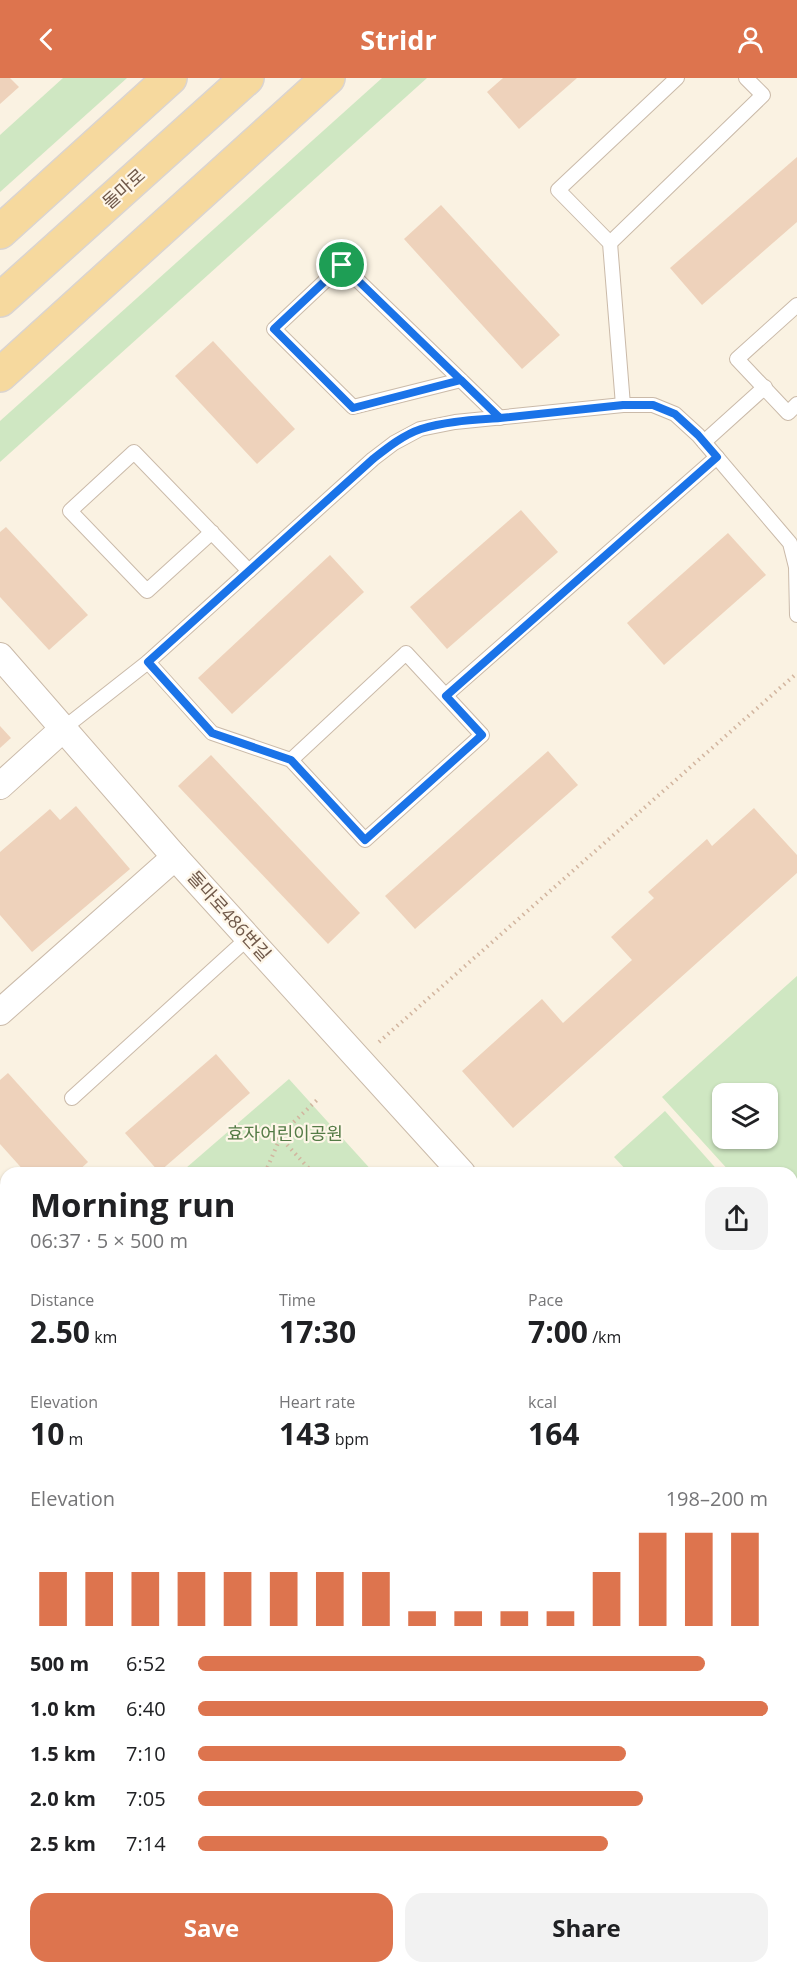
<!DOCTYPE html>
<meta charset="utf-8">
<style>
:root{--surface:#fff;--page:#f2f2f2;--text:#202124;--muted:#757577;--accent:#dd744e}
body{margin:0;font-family:"Open Sans","Noto Sans KR",sans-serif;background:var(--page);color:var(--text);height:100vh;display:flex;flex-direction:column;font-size:22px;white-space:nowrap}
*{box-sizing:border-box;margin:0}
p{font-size:20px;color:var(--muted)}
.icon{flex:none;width:33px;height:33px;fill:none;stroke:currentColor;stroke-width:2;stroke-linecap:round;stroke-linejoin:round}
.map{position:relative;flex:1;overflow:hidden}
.side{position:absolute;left:0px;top:1089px;width:798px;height:807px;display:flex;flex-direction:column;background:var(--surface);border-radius:18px 18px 0 0;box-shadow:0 2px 4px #0004}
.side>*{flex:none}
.fabs{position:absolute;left:712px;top:1005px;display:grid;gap:12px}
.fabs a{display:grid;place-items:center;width:66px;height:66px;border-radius:12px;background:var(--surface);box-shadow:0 2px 4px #0004;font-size:30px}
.pin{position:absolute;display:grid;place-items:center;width:51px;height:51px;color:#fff;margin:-26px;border:3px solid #fff;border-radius:50%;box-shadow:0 2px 6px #0007}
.round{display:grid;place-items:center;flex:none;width:63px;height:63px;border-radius:18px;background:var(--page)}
.overview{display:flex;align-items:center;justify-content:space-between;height:102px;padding:0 30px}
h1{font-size:33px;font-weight:700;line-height:45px}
.figures{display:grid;grid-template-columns:repeat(3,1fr);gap:9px;height:102px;padding:6px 30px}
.figures div{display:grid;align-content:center}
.figures b{font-size:30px;font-weight:700}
.figures small{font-size:16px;font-weight:400}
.figures p{font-size:16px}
.chart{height:168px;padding:12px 30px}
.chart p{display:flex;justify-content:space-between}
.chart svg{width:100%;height:108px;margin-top:6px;stroke:var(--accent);stroke-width:6}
.primary-button{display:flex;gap:12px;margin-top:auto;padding:12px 30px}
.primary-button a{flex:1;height:69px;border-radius:18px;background:var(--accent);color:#fff;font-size:24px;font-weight:700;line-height:69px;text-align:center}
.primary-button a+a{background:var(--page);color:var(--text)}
ul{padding:0 30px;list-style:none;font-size:20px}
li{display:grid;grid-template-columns:96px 72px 1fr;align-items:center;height:45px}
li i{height:15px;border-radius:8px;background:var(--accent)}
header{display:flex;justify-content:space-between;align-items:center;height:78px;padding:0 30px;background:var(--accent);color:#fff;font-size:27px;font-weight:700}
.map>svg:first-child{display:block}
.green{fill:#cfe7c2;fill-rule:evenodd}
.building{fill:#eed2bb}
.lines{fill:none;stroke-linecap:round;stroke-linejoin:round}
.lane-casing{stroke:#cabaa9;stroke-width:16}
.street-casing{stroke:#cabaa9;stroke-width:28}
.primary-casing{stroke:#dad4d0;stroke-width:36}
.path{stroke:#d2b59f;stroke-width:4;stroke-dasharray:1.5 4.5;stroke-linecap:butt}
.lane{stroke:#fff;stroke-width:14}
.street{stroke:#fff;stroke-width:26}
.primary{stroke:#f6d99e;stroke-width:33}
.route-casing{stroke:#fff;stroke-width:12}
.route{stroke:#1a73e8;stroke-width:8}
.labels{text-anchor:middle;stroke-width:4.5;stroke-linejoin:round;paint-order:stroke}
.street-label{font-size:18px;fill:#70594a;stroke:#fef6e8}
.park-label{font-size:18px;fill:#547b46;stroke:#fef6e8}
</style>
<header><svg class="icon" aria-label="back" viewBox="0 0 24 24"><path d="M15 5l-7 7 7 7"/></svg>Stridr<svg class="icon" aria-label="person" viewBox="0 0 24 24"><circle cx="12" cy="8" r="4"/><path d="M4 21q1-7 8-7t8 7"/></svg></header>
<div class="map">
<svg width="797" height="1896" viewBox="0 0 797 1896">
<rect width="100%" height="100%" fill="#faf2e2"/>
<g class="green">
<polygon points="63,0 127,0 0,114 0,57"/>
<polygon points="382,0 427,0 0,384 0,343"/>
<path d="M797,898V1168L792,1162V1095H731L662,1019ZM723,1016H768V1060H723Z"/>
<polygon points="289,1001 374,1095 190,1095 186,1090"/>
<polygon points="665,1033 720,1095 629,1095 614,1079"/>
<polygon points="170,1890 448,1890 453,1896 163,1896"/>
</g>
<g class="building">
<polygon points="0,0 10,0 19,9 0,26"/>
<polygon points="503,0 577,0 519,51 487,14"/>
<polygon points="797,79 797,144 702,227 670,190"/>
<polygon points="441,127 560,257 522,291 404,161"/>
<polygon points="213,263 295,351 257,386 175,298"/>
<polygon points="521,432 558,474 447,571 410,529"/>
<polygon points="6,449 88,537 49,572 0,519 0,454"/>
<polygon points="728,455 766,497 664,587 627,545"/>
<polygon points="330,477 364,514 232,636 198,600"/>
<polygon points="0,648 11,660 0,670"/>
<polygon points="548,673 578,707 415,851 385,818"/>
<polygon points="211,677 360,835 328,866 178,708"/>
<polygon points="76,728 130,791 32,874 0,837 0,774 50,731 60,742"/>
<polygon points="754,730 797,777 797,795 513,1050 462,993 542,921 563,945 632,882 611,859 654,820 648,814 707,761 712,768"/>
<polygon points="216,976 250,1015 159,1094 125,1055"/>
<polygon points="8,995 88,1084 76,1095 26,1095 0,1066 0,1002"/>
<polygon points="792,1535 797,1541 797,1654 792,1658"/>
<polygon points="797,1784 797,1817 792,1812 792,1788"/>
<polygon points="6,1841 6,1890 81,1890 74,1896 0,1896 0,1846"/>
<polygon points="792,1847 797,1852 797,1896 720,1896 714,1890 792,1890"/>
</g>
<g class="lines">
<g class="lane-casing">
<g id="lane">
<polyline points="610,165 763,17 746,0"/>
<polyline points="797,227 737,281 788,335 797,326"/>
<polyline points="461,302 353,329 274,251 342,187 500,340"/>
<polyline points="623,327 610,165 558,112 677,0"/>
<polyline points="704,364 765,309"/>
<polyline points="212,454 147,513 70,433 134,374 249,493"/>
<polyline points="148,584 212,655 291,682 365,762 482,657 406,575 291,682"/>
<polyline points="446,617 717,379"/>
<polyline points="64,650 148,584 373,381 394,365 420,351 455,344 623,327 653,327 675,336 698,357 790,465 796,489 797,537"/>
<polyline points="72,1020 248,860"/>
</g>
</g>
<g class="street-casing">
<g id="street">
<polyline points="0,578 175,779 462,1095"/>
<polyline points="0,708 64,650"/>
<polyline points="0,934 175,779"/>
<polyline points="0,1193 6,1200"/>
<polyline points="792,1464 797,1469"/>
<polyline points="792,1737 797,1732"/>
<polyline points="630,1890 635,1896"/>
</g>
</g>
<g class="primary-casing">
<g id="primary">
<polyline points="0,154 170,0"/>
<polyline points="0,222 247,0"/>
<polyline points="0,297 328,0"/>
</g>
</g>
<g class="path">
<polyline points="379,964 797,595"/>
<polyline points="279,1058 313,1095"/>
<polyline points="265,1095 278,1065 279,1058 318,1021"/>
<polyline points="792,1303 797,1306"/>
<polyline points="792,1378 797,1382"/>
<polyline points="0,1412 6,1411"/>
<polyline points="0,1485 6,1483"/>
<polyline points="0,1736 6,1731"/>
</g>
<use href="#lane" class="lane"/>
<use href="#street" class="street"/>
<use href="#primary" class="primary"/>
</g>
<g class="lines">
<g class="route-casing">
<path id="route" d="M342,187L500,340C474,342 446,343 421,351C403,357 387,370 373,381L148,584L212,655L291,682L365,762L482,657L446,618L717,379L698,357L675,336L653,327H623L500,340L461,302L353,330L274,251L342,187"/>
</g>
<use href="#route" class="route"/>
</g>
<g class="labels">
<g class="street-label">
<text transform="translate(124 111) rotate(-42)" y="6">돌마로</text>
<text transform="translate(229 838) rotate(48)" y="6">돌마로486번길</text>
</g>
<g class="park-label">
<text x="285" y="1062">효자어린이공원</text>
</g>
</g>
</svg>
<div class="fabs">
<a><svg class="icon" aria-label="layers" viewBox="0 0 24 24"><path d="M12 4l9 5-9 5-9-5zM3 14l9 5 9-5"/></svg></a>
</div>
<div class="pin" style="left:342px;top:187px;background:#1e9e55"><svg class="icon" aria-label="arrive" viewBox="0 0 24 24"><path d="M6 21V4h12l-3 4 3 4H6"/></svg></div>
<section class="side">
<div class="overview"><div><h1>Morning run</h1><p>06:37 · 5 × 500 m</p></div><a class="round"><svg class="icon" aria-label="share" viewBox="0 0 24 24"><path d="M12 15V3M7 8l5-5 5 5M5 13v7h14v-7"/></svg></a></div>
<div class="figures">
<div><p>Distance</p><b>2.50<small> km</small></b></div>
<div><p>Time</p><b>17:30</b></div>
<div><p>Pace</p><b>7:00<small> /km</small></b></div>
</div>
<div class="figures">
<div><p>Elevation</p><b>10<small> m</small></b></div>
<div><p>Heart rate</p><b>143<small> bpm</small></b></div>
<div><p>kcal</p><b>164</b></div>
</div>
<div class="chart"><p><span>Elevation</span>198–200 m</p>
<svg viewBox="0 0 160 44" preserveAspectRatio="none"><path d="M5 44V22M15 44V22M25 44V22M35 44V22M45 44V22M55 44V22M65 44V22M75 44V22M85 44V38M95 44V38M105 44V38M115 44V38M125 44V22M135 44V6M145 44V6M155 44V6"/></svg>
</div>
<ul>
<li><b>500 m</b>6:52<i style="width:89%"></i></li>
<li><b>1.0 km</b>6:40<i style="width:100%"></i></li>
<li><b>1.5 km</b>7:10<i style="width:75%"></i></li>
<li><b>2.0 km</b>7:05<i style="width:78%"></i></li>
<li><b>2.5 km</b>7:14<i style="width:72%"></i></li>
</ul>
<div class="primary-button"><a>Save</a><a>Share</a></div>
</section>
</div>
